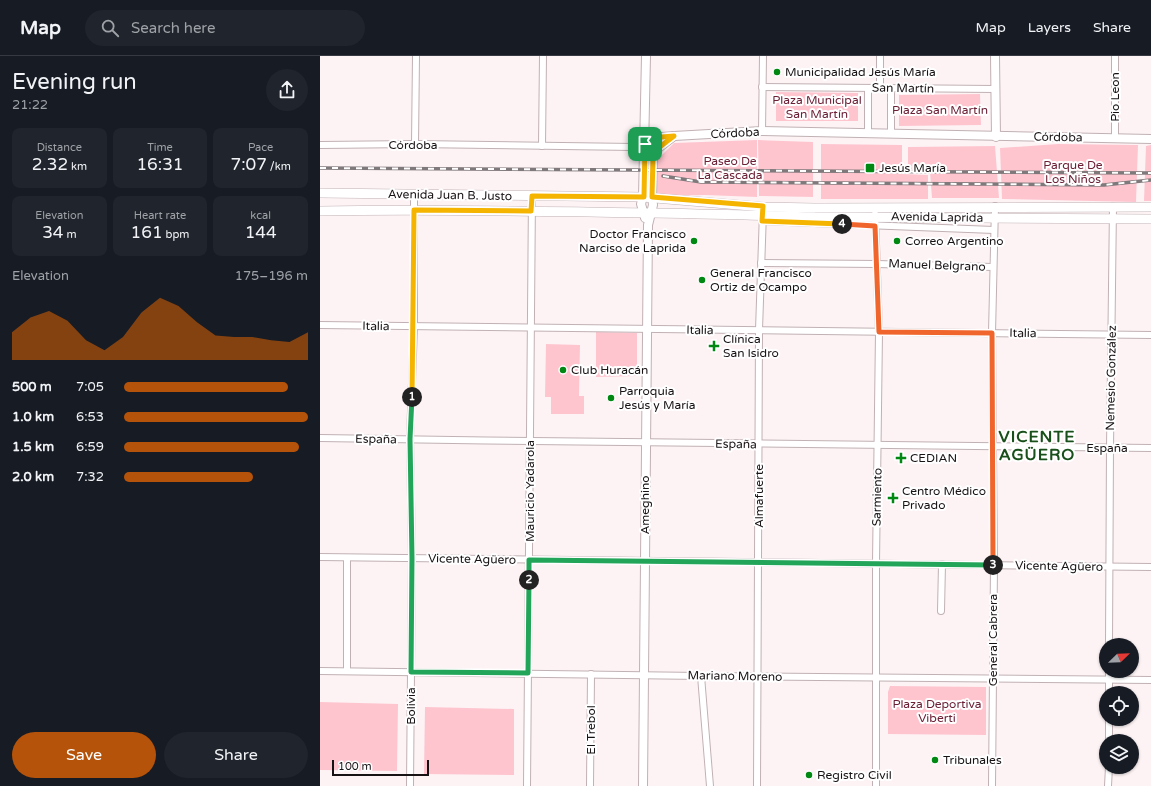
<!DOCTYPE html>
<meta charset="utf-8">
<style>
:root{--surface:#171b24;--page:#20242c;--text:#f1f3f6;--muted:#9ea1a6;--line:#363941;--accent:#b45309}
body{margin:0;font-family:"Varela Round",sans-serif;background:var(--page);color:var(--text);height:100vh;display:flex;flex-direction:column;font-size:15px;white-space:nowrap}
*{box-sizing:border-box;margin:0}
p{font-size:13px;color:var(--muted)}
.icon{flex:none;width:22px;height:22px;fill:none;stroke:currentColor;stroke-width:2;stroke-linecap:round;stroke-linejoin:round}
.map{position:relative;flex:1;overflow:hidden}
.side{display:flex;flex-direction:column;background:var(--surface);width:320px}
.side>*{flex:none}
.needle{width:26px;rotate:67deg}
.controls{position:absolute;left:779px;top:582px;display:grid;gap:8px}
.controls a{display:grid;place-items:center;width:40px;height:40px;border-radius:50%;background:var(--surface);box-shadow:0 1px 3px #0004;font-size:20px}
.scale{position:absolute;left:12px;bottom:10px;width:97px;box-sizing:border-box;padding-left:4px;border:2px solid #171213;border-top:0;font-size:11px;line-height:14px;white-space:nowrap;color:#171213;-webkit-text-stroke:3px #fff;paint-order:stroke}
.pin{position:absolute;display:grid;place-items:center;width:34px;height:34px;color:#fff;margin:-17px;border-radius:8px;box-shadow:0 2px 6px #0006}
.km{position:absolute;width:20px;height:20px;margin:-10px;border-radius:50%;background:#222;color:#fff;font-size:11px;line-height:20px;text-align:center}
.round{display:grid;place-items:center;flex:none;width:42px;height:42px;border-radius:21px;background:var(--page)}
.summary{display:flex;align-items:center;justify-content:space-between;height:68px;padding:0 12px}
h1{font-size:22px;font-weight:600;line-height:30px}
.figures{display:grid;grid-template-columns:repeat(3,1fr);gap:6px;height:68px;padding:4px 12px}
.figures div{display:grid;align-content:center;border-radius:8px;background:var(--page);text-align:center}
.figures b{font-size:17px;font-weight:600}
.figures small{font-size:11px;font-weight:400}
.figures p{font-size:11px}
.chart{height:112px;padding:8px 12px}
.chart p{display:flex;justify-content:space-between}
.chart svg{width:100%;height:72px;margin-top:4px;fill:var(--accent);opacity:.7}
.cta{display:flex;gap:8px;margin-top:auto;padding:8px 12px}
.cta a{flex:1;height:46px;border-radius:24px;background:var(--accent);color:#fff;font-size:16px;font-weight:600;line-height:46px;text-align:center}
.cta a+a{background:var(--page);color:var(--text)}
ul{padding:0 12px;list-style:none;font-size:13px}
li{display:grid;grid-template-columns:64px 48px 1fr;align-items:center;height:30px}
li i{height:10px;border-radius:5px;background:var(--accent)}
header{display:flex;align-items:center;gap:24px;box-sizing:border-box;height:56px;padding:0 20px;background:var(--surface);border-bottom:1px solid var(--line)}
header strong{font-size:19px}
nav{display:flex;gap:22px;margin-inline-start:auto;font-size:14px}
.search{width:280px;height:36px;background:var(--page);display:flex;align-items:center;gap:10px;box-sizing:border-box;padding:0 14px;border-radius:22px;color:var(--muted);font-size:15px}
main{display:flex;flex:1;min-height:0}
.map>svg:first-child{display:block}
.green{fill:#fec5cf}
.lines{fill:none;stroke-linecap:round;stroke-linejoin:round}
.minor-casing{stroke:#c1b1b4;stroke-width:8}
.tertiary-casing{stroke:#c1b1b4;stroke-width:10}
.secondary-casing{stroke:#c1b1b4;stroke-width:10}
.minor{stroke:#fff;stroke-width:6}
.tertiary{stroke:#fff;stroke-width:8}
.secondary{stroke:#fff;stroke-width:9}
.rail-casing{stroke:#80797b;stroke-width:3.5}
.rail{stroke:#fff;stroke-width:2;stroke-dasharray:6;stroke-linecap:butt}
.split-1-casing{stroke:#fff;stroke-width:8}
.split-2-casing{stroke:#fff;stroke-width:8}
.split-3-casing{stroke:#fff;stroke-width:8}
.split-4-casing{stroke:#fff;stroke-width:8}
.split-5-casing{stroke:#fff;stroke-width:8}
.split-1{stroke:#f5b400;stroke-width:5}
.split-2{stroke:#22a559;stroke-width:5}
.split-3{stroke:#22a559;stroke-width:5}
.split-4{stroke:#f0652b;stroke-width:5}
.split-5{stroke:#f5b400;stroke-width:5}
.poi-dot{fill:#008813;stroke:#fff;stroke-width:1.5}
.labels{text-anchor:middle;stroke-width:4;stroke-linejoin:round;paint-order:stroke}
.poi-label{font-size:12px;fill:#171213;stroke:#fff;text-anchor:start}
.street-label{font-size:12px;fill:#171213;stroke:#fff}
.park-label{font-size:12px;fill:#6b2036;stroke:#fff}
.district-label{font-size:16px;font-weight:bold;letter-spacing:1px;fill:#194f1a;stroke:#fff}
</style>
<header>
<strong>Map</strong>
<div class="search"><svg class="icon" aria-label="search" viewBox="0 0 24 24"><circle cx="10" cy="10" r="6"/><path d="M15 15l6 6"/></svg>Search here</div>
<nav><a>Map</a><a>Layers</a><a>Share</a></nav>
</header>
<main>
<section class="side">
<div class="summary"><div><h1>Evening run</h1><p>21:22</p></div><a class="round"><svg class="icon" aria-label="share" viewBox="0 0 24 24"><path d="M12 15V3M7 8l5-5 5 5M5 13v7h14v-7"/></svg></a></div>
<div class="figures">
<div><p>Distance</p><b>2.32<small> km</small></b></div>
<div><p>Time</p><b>16:31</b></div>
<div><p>Pace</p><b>7:07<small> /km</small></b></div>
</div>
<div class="figures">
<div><p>Elevation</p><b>34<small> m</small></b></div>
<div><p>Heart rate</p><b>161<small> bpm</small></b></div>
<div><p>kcal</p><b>144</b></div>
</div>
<div class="chart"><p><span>Elevation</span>175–196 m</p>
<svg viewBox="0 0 160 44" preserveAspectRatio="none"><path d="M0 44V27L10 18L20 14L30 20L40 32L50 38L60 30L70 15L80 6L90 11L100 21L110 29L120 30L130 30L140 32L150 33L160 27V44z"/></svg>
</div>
<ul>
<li><b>500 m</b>7:05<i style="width:89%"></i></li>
<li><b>1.0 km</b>6:53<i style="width:100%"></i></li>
<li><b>1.5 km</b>6:59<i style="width:95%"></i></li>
<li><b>2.0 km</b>7:32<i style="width:70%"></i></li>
</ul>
<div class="cta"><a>Save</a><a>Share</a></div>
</section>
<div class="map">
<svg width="831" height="730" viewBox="0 0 831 730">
<rect width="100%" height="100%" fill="#fdf3f5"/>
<g class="green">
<polygon points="456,36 538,37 538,65 456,65"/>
<polygon points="660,38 661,69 579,70 579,39"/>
<polygon points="437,84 437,141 385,139 335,140 336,117 338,103 354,87"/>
<polygon points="438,84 493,86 493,141 439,140"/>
<polygon points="501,88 582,89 582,118 608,119 608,143 501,143"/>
<polygon points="738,88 818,89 816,146 682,143 680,92"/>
<polygon points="831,89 831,145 824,145 826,90"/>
<polygon points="675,90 679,142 612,142 610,116 588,115 588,91"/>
<polygon points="276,276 317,277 317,320 276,321"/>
<polygon points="226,288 260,289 259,340 264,340 264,358 231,358 231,341 225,341"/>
<polygon points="570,630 666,631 666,679 568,678 568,636"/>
<polygon points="0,646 78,648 77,715 0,714"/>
<polygon points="105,651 194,653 194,719 104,718"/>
</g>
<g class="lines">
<g class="minor-casing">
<g id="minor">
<polyline points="560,0 560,32"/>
<polyline points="442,31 676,33"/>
<polyline points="442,75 443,0"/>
<polyline points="548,77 548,32"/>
<polyline points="571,77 571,32"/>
<polyline points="795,82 795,0"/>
<polyline points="95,88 96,0"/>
<polyline points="0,89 95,88 314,91 325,88"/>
<polyline points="222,90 223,0"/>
<polyline points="555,158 559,276 556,507 556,730"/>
<polyline points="442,165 674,174"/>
<polyline points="441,207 557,208 673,211"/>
<polyline points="0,269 831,279"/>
<path d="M0,382C277,386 554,391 831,392"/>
<polyline points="0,501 831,511"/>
<polyline points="621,555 622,508"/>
<polyline points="789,589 790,392 793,150"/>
<polyline points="0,615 381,620 831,624"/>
<polyline points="27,615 27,502"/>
<polyline points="381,620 390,730"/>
<polyline points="789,637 789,615"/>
<polyline points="789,685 789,663"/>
<polyline points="90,730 92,502 90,383 94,270 94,138"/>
<polyline points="207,730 212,139"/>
<polyline points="270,730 271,618"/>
<polyline points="437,730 439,274 443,156"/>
<polyline points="672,730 674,509 672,277 675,150"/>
<polyline points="788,730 789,711"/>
</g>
</g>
<g class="tertiary-casing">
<g id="tertiary">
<polyline points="675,0 676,81"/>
<polyline points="325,88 342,81 354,80 442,75 831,83"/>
<polyline points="325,162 321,148 323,141 326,0"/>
<polyline points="323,730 328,169 333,149 332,141 333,100 337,93 354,80"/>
</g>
</g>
<g class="secondary-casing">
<g id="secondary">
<polyline points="0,137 323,141 443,151 495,152 831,151"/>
<path d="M0,155C110,153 221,155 331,157C386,158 440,159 495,161L831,163"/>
</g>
</g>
<use href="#minor" class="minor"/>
<use href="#tertiary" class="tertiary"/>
<use href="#secondary" class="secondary"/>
<g class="rail-casing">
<g id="rail">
<polyline points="0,112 831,117"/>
<polyline points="343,120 381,126 784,129 831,124"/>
</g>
</g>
<use href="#rail" class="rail"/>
</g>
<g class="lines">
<g class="split-1-casing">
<polyline id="split-1" points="92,341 94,154 211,155 212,140 324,141 325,88"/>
</g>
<g class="split-2-casing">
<polyline id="split-2" points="92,341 90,383 92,502 91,616 208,617 209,524"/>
</g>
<g class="split-3-casing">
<polyline id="split-3" points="209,524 209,504 673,509"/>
</g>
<g class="split-4-casing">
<polyline id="split-4" points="522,168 555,170 559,276 672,277 673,509"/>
</g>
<g class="split-5-casing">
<polyline id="split-5" points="325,88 342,81 354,80 337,93 333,100 332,141 443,150 442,165 522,168"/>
</g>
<use href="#split-1" class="split-1"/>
<use href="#split-2" class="split-2"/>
<use href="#split-3" class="split-3"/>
<use href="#split-4" class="split-4"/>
<use href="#split-5" class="split-5"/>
</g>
<g class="poi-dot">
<circle cx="457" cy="16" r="4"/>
<rect x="545" y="107" width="10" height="10" rx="2"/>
<circle cx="374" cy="185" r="4"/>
<circle cx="577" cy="185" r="4"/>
<circle cx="382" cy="224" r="4"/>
<path d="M392 284h4v4h4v4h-4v4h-4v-4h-4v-4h4z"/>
<circle cx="243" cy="314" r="4"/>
<circle cx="291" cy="342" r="4"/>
<path d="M579 396h4v4h4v4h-4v4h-4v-4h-4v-4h4z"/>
<path d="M571 436h4v4h4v4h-4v4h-4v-4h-4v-4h4z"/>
<circle cx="615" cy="704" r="4"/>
<circle cx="489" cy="719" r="4"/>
</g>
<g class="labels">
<g class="poi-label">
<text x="465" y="20">Municipalidad Jesús María</text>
<text x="559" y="116">Jesús María</text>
<text x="366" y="182" text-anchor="end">Doctor Francisco<tspan x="366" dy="14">Narciso de Laprida</tspan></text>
<text x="585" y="189">Correo Argentino</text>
<text x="390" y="221">General Francisco<tspan x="390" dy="14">Ortiz de Ocampo</tspan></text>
<text x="403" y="287">Clínica<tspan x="403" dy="14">San Isidro</tspan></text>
<text x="251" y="318">Club Huracán</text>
<text x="299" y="339">Parroquia<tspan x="299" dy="14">Jesús y María</tspan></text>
<text x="590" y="406">CEDIAN</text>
<text x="582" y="439">Centro Médico<tspan x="582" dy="14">Privado</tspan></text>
<text x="623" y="708">Tribunales</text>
<text x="497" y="723">Registro Civil</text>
</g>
<g class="street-label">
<text transform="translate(583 32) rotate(1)" y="4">San Martín</text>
<text transform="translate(795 41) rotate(-90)" y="4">Pio Leon</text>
<text transform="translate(415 77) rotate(-3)" y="4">Córdoba</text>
<text transform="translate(738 81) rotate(1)" y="4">Córdoba</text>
<text x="93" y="93">Córdoba</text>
<text transform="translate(130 139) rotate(1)" y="4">Avenida Juan B. Justo</text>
<text transform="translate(617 161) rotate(1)" y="4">Avenida Laprida</text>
<text transform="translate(617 209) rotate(2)" y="4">Manuel Belgrano</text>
<text transform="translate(56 270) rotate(1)" y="4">Italia</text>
<text transform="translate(380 274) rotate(1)" y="4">Italia</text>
<text transform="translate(703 277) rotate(1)" y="4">Italia</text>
<text transform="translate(791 322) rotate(-89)" y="4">Nemesio González</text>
<text transform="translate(56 383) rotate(1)" y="4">España</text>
<text transform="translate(416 388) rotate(1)" y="4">España</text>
<text x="787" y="396">España</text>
<text transform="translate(210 435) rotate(-90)" y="4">Mauricio Yadarola</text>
<text transform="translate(439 440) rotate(-90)" y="4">Almafuerte</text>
<text transform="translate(557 441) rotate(-89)" y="4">Sarmiento</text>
<text transform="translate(325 449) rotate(-90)" y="4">Ameghino</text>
<text transform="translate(152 503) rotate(1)" y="4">Vicente Agüero</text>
<text transform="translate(739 510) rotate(1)" y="4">Vicente Agüero</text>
<text transform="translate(673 584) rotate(-90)" y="4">General Cabrera</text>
<text transform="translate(415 620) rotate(1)" y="4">Mariano Moreno</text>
<text transform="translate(91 650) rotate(-90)" y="4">Bolivia</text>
<text transform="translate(271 674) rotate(-90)" y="4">El Trebol</text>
</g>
<g class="park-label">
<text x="497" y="48">Plaza Municipal<tspan x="497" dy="14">San Martín</tspan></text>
<text x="620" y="58">Plaza San Martín</text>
<text x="410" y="109">Paseo De<tspan x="410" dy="14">La Cascada</tspan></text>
<text x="753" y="113">Parque De<tspan x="753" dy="14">Los Niños</tspan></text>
<text x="617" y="652">Plaza Deportiva<tspan x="617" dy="14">Viberti</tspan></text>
</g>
<g class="district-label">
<text x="717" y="386">VICENTE<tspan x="717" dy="18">AGÜERO</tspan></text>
</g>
</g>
</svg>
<div class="controls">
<a><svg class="needle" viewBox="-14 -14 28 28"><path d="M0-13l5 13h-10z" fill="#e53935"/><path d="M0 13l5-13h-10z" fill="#9ea1a6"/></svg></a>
<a><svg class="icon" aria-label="locate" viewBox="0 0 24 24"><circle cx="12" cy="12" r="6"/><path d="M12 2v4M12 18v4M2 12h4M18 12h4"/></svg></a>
<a><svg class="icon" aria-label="layers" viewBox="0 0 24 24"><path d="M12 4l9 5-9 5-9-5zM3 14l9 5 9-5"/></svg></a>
</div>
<div class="scale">100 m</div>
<div class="pin" style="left:325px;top:88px;background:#1e9e55"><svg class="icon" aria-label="arrive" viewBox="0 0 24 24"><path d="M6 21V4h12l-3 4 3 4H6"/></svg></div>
<b class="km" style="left:92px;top:341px">1</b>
<b class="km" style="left:209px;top:524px">2</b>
<b class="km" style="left:673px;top:509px">3</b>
<b class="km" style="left:522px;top:168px">4</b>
</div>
</main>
